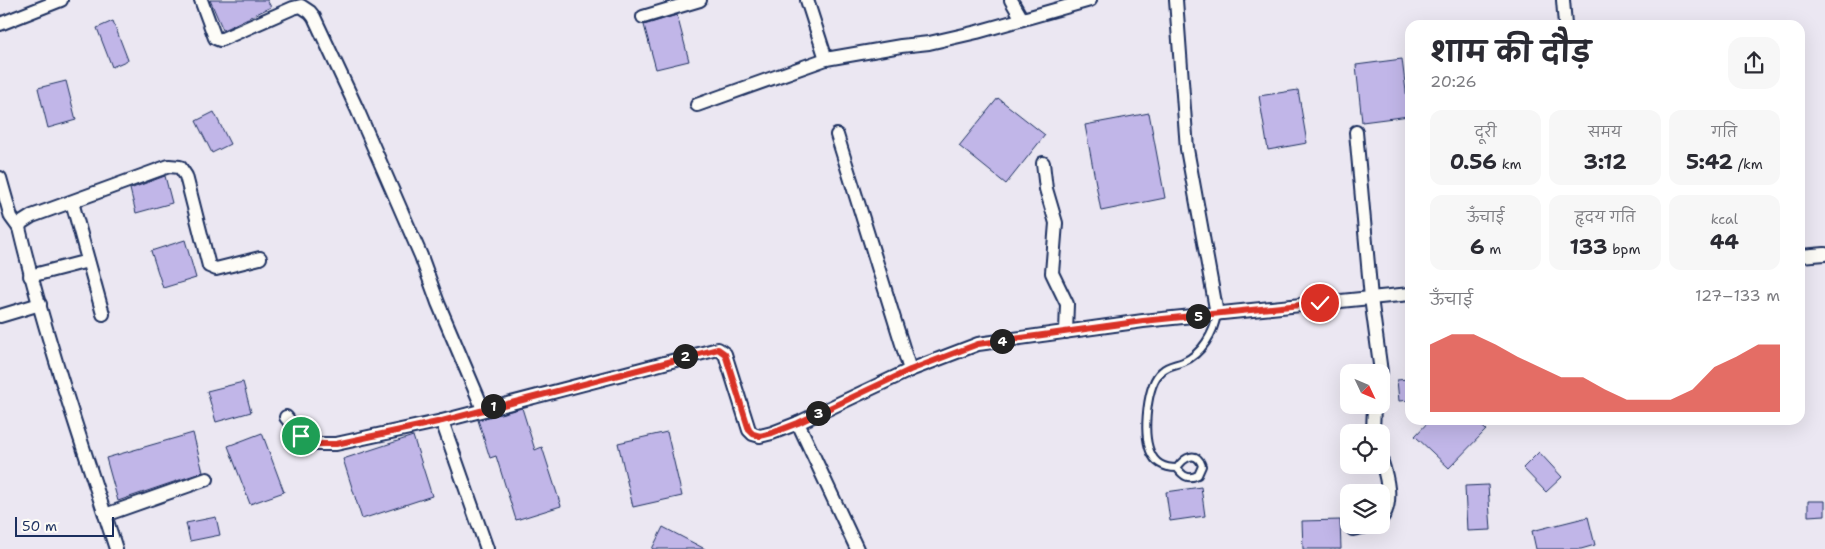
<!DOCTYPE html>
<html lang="hi">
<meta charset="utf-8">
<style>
:root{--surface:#fff;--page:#f7f7f7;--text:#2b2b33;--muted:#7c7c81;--accent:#d93025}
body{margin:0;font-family:"Shantell Sans","Playpen Sans Deva",sans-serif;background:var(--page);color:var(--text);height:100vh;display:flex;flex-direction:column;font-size:19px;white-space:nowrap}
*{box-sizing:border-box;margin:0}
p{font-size:16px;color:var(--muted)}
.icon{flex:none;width:28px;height:28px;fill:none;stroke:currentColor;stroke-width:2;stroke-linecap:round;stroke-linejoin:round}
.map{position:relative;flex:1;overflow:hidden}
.panel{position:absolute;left:1405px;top:20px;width:400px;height:405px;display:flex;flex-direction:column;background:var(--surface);border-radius:15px;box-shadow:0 5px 20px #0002}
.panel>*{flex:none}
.needle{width:32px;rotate:134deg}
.tools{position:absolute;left:1340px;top:364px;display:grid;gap:10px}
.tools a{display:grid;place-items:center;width:50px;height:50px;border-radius:10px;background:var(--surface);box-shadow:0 5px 20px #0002;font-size:25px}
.scale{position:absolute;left:15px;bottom:12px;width:99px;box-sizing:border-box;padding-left:5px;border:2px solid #1b2f5e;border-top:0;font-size:14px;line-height:18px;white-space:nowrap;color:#1b2f5e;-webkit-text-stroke:4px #fdfcf7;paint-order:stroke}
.pin{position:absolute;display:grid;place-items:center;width:42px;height:42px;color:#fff;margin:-21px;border:2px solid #fff;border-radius:50%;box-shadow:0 1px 5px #0007}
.km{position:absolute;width:25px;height:25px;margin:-12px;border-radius:50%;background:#222;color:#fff;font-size:14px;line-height:25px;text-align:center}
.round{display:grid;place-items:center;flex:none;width:52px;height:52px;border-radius:15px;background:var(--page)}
.head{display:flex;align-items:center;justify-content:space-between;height:85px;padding:0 25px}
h1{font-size:28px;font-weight:700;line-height:38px}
.figures{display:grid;grid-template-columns:repeat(3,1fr);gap:8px;height:85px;padding:5px 25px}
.figures div{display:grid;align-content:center;border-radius:12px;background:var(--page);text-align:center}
.figures b{font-size:21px;font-weight:700}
.figures small{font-size:14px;font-weight:400}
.figures p{font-size:14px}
.chart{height:140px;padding:10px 25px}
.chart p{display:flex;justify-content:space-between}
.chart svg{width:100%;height:90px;margin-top:5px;fill:var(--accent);opacity:.7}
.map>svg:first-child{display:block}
.building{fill:#c1b6e8;stroke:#1b2f5e}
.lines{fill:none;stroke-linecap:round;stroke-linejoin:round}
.service-casing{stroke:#1b2f5e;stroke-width:10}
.minor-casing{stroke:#1b2f5e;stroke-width:16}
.service{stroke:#fdfcf7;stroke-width:6}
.minor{stroke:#fdfcf7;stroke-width:12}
.route-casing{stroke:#fff;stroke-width:10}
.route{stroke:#d93025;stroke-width:6}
</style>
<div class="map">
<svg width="1825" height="549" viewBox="0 0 1825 549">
<rect width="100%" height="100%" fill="#ebe7f2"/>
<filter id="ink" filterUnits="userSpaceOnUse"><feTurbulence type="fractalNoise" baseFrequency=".02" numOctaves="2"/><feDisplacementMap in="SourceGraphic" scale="10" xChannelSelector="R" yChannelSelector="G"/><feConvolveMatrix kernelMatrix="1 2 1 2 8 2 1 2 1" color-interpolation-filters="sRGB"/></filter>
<g filter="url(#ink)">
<g class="building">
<polygon points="210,0 267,0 271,7 223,30"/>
<polygon points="677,15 689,61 656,69 644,25"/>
<polygon points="113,21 128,60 112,67 97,28"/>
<polygon points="1402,59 1409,116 1362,122 1356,65"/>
<polygon points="66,81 76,120 48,128 38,88"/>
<polygon points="1298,90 1307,143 1268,150 1259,96"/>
<polygon points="998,98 1045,135 1006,184 959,146"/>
<polygon points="214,112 230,144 212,153 196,121"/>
<polygon points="1149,113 1165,198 1101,211 1085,125"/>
<polygon points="165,176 172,203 136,213 130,189"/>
<polygon points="185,240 196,278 163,288 151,251"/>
<polygon points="1408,379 1410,400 1399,401 1397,380"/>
<polygon points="243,382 251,412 216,422 207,391"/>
<polygon points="522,408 535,450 542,447 561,506 516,520 496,456 490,458 478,420"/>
<polygon points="1430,420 1475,420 1486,430 1449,468 1415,436"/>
<polygon points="667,432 682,496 633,507 618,443"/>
<polygon points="193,433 203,472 118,501 106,458"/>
<polygon points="262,433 284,492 250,504 228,446"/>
<polygon points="413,436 432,496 362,519 343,459"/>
<polygon points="1539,452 1562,477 1546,492 1523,468"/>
<polygon points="1488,485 1491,530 1467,531 1465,486"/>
<polygon points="1201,487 1205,516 1170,521 1166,492"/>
<polygon points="1808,501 1825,501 1825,515 1808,516"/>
<polygon points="216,517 220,535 190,541 186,523"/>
<polygon points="1588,517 1595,545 1581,549 1536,549 1532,531"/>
<polygon points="1340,520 1341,549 1303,549 1302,521"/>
<polygon points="663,527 705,549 652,549"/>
</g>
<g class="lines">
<g class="service-casing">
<path id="service" d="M1177,468C1184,457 1197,450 1202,466L1198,475C1188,480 1183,476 1177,468C1164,468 1155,464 1150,451C1143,433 1146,384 1162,371C1168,365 1176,365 1183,362C1202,354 1214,333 1217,314"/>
</g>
<g class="minor-casing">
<g id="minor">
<polyline points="201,0 215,38 220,40 293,8 301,6 310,12 314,17 357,109 421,256 438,303 483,409"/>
<polyline points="807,0 826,59 901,46 929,43 977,32 1090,0"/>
<polyline points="1011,0 1022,19"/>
<polyline points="1176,0 1187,149 1217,314"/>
<polyline points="1563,0 1565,25"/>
<polyline points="643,17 700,0"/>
<polyline points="0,24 61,0"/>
<polyline points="697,105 826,59"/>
<polyline points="1356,132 1371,298 1381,372"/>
<polyline points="837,135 910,370"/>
<polyline points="1043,163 1046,189 1056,223 1052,273 1067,304 1066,332"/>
<polyline points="0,178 11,217 19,228"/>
<polyline points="72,202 103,314"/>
<polyline points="1800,256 1825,254"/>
<polyline points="30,276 88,261"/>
<polyline points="0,316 40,304"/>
<polyline points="286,417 301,436 317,444 336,444 442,421 718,349 725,354 749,430 753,434 760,436 772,433 798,423 910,370 978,344 1143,321 1410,294"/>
<polyline points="442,421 487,549"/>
<polyline points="798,423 857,549"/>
<polyline points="1373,432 1374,405"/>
<path d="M1381,459C1387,477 1394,503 1381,519"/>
<polyline points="105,515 207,479"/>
<polyline points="1353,529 1372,525"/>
<path d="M116,549C82,443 45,336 19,228L21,223L32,216L169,166L180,167L186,176L209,266L216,269L260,258"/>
</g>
</g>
<use href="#service" class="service"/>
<use href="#minor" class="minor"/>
</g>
</g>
<g class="lines" filter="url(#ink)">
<g class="route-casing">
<polyline id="route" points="301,436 317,444 336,444 442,421 718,349 725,354 749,430 753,434 760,436 772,433 798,423 910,370 978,344 1143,321 1320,303"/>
</g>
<use href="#route" class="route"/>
</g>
</svg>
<div class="tools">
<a><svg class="needle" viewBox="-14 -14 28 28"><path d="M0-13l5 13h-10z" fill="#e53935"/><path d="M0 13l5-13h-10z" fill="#7c7c81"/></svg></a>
<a><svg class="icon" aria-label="locate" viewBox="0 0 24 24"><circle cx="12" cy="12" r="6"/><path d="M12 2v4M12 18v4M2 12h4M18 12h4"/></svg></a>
<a><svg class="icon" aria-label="layers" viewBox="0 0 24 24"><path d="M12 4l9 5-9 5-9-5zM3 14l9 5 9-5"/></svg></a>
</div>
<div class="scale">50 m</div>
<div class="pin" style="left:301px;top:436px;background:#1e9e55"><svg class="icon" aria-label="arrive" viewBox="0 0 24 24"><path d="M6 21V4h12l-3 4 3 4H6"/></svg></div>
<div class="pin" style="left:1320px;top:303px;background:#d93025"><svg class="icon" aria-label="check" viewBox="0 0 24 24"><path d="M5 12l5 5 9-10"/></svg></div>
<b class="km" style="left:493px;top:406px">1</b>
<b class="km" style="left:685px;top:356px">2</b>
<b class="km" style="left:818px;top:413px">3</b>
<b class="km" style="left:1002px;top:341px">4</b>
<b class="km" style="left:1198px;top:316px">5</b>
<section class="panel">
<div class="head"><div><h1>शाम की दौड़</h1><p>20:26</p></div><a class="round"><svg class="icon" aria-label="share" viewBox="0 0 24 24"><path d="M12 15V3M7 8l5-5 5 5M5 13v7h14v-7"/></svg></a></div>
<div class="figures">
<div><p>दूरी</p><b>0.56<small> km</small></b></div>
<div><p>समय</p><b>3:12</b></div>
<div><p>गति</p><b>5:42<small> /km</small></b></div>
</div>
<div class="figures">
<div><p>ऊँचाई</p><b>6<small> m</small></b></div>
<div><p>हृदय गति</p><b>133<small> bpm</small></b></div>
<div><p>kcal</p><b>44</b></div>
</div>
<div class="chart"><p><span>ऊँचाई</span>127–133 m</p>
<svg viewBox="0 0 160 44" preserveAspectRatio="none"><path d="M0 44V11L10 6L20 6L30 11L40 17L50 22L60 27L70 27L80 33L90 38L100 38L110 38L120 33L130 22L140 17L150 11L160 11V44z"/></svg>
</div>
</section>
</div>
